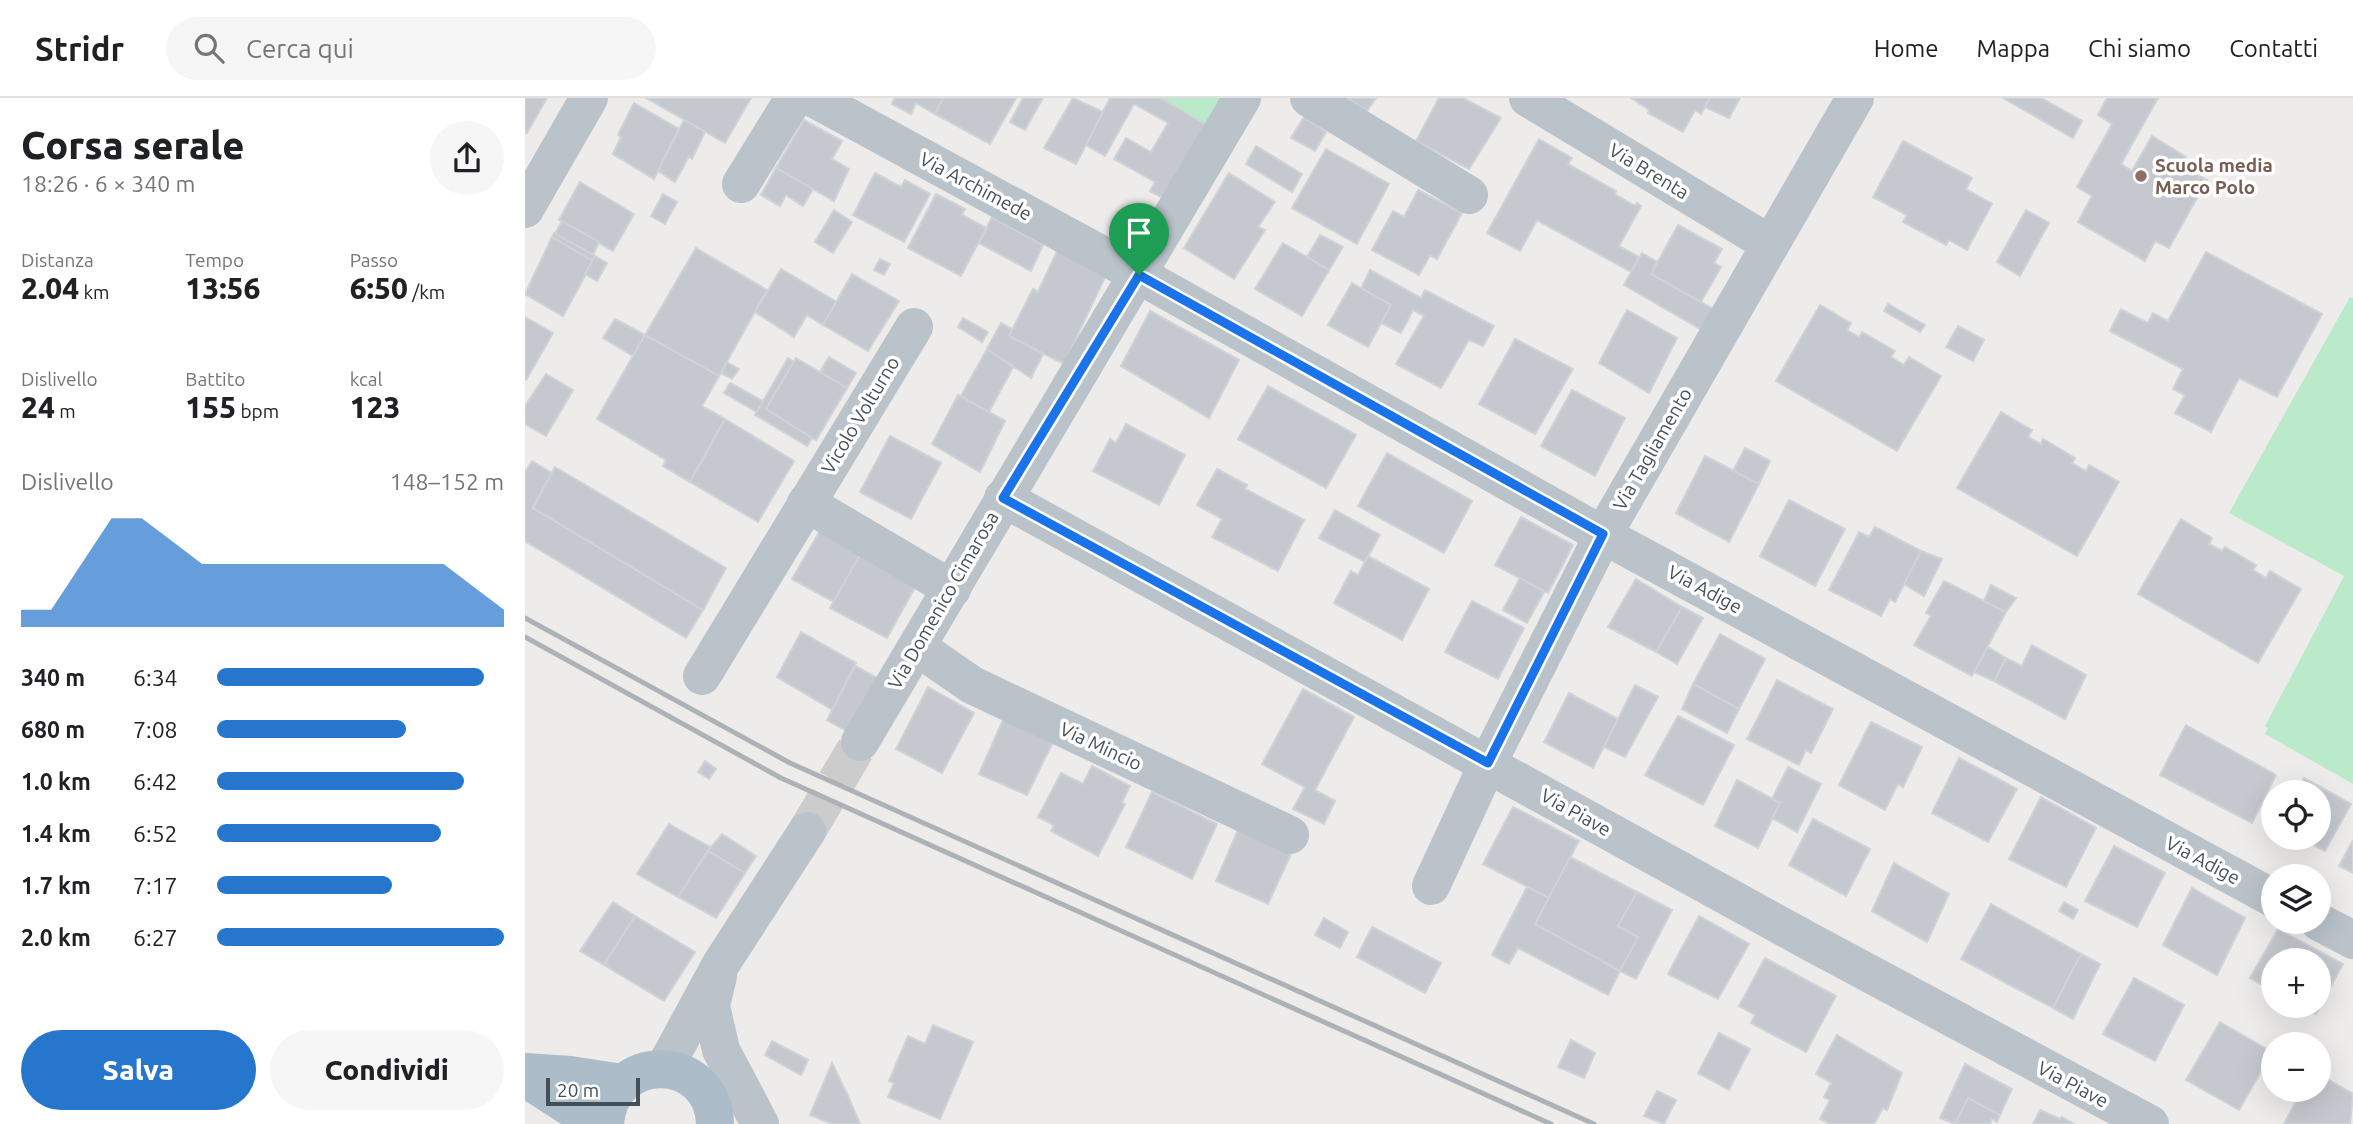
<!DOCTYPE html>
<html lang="it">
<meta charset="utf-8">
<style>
:root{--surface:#fff;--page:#f6f6f6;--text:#202124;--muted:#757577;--line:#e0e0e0;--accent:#2676cd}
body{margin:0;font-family:Ubuntu,sans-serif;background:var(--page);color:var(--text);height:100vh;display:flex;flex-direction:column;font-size:26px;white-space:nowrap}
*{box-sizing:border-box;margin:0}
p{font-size:23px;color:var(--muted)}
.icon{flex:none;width:38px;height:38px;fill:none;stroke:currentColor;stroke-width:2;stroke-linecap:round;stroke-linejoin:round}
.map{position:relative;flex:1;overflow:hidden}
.drawer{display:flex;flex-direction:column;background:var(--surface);width:525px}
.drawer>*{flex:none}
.controls{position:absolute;left:1736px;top:682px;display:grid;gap:14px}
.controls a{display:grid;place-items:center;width:70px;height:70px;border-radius:50%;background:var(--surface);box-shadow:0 7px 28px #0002;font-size:35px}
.scale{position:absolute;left:21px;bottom:18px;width:94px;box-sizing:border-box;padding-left:7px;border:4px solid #454f57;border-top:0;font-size:19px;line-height:24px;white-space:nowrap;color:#454f57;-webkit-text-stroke:5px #fff;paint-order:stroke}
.pin{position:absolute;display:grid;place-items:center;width:60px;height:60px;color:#fff;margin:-72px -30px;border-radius:50% 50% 50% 0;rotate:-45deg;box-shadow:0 0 7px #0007}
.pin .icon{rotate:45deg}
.round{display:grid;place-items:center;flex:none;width:74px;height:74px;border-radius:37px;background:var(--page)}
.headline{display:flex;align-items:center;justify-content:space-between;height:119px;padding:0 21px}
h1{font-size:38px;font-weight:800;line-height:52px}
.metrics{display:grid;grid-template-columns:repeat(3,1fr);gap:10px;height:119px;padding:7px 21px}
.metrics div{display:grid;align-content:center}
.metrics b{font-size:30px;font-weight:800}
.metrics small{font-size:19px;font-weight:400}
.metrics p{font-size:19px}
.chart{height:196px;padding:14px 21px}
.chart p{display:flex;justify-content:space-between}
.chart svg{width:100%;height:126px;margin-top:7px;fill:var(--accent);opacity:.7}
.button{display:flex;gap:14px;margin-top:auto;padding:14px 21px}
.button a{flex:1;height:80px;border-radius:42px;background:var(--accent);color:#fff;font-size:28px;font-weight:800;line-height:80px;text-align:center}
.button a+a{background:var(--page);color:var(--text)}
ul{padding:0 21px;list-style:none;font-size:23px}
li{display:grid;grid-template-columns:112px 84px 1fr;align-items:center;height:52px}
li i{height:18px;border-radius:9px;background:var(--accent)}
header{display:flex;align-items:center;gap:42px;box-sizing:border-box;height:98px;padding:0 35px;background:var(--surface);border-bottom:2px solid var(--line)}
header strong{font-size:33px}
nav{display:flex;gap:38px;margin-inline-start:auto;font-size:24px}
.search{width:490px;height:63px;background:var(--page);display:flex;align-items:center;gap:18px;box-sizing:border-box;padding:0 24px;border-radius:38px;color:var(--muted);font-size:26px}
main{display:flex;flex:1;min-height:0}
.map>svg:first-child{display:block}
.green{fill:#bbeacb}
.building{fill:#c5c8ce;stroke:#cfd2d7;stroke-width:2}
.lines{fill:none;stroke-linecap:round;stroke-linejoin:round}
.minor-tunnel{stroke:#cccccd;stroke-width:38;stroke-dasharray:38 19;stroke-linecap:butt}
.minor{stroke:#bac3ca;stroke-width:38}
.major{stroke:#acbcc9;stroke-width:38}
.rail{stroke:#aeb1b5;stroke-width:5}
.route-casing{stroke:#fff;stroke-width:14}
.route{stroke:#1a73e8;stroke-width:9}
.education-dot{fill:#8d6e63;stroke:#fff;stroke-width:2.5}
.labels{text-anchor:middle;stroke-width:7;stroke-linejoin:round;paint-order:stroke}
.education-label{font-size:19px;font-weight:bold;fill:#785e54;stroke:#fff;text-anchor:start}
.street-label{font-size:19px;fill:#454f57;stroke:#fff}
</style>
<header>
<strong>Stridr</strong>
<div class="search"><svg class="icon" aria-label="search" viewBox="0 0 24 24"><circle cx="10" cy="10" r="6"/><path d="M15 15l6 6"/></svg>Cerca qui</div>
<nav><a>Home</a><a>Mappa</a><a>Chi siamo</a><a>Contatti</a></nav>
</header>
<main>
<section class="drawer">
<div class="headline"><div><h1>Corsa serale</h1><p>18:26 · 6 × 340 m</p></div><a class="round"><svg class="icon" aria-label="share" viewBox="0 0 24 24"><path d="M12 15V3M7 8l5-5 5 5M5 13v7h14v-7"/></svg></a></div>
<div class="metrics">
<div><p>Distanza</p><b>2.04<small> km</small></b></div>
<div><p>Tempo</p><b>13:56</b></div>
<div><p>Passo</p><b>6:50<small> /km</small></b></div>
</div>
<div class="metrics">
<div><p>Dislivello</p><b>24<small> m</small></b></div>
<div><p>Battito</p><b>155<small> bpm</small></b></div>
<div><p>kcal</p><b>123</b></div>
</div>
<div class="chart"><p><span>Dislivello</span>148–152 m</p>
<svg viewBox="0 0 160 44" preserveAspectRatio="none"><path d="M0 44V38L10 38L20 22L30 6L40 6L50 14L60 22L70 22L80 22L90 22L100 22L110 22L120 22L130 22L140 22L150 30L160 38V44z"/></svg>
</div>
<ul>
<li><b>340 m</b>6:34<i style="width:93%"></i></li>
<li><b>680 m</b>7:08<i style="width:66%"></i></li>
<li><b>1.0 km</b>6:42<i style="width:86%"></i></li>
<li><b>1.4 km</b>6:52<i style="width:78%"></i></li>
<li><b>1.7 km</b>7:17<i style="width:61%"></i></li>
<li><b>2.0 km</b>6:27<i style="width:100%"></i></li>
</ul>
<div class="button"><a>Salva</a><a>Condividi</a></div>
</section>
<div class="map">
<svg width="1828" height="1026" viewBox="0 0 1828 1026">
<rect width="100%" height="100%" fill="#eeebeb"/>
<g class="green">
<polygon points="635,0 704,0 685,29"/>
<polygon points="1825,199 1828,200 1828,686 1740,636 1743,630 1740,628 1819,478 1704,415"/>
</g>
<g class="building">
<polygon points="0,0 22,0 2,35 0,34"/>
<polygon points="121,0 226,0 200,45"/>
<polygon points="370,0 418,0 410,16 391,5 386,16 367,6"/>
<polygon points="418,0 491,0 465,46 410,16"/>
<polygon points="498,0 518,0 500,32 485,24"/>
<polygon points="548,0 578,14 551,66 519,50"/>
<polygon points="585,0 635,0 685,29 638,100 625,93 630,84 589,61 601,40 626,54 643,25 609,6 580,58 561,47"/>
<polygon points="821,0 851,0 842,13"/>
<polygon points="914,0 938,0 976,20 944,71 891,43"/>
<polygon points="1106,0 1185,0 1176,16 1170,12 1158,34 1123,15 1124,12"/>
<polygon points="1185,0 1215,0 1204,20 1180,9"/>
<polygon points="1478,0 1516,0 1557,23 1548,40"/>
<polygon points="1582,0 1633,0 1596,66 1607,73 1627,38 1661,59 1655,68 1682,82 1644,150 1630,143 1620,163 1553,124 1567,98 1552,89 1587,26 1573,17"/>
<polygon points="109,5 154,31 129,81 88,56 96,39 93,37"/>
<polygon points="779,19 801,34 790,53 766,40"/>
<polygon points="159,22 180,34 167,61 164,58 150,84 133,73"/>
<polygon points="279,22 317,43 307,61 324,71 309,103 251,70"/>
<polygon points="1014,41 1047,60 1043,66 1091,93 1090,96 1110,108 1112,105 1116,108 1094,148 1114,159 1106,174 1012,122 995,153 962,135"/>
<polygon points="1378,43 1447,80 1441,91 1467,106 1442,152 1424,142 1421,147 1378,124 1382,117 1348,99"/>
<polygon points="731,48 777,76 767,94 721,66"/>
<polygon points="801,51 864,86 832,146 767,110"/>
<polygon points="251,70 288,91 278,108 261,97 255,108 236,97"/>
<polygon points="350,75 376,89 380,82 405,96 379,144 328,117"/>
<polygon points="704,75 750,104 733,129 740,132 709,181 659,150"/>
<polygon points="55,84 109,116 88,153 34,122"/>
<polygon points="893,92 937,115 912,161 905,157 894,177 847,152 868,113 879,119"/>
<polygon points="138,96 152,104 140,126 126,118"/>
<polygon points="411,96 440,111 437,117 461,130 436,178 383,150"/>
<polygon points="309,112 327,124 308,155 290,144"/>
<polygon points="1501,112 1524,125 1495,178 1472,164"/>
<polygon points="467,119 518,147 506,173 454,145"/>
<polygon points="37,123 74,144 68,157 30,136"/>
<polygon points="1153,127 1197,151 1189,165 1196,169 1176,204 1126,176"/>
<polygon points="29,135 70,158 68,163 27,139"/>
<polygon points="795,137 818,149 804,172 782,159"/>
<polygon points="27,139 68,163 38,218 0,196"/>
<polygon points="758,145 804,172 777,218 730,191"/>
<polygon points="171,150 242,192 194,278 120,237"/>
<polygon points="533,151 581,177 539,266 484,238 508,191 513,194"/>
<polygon points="1681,154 1797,216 1752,299 1714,280 1686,334 1650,315 1660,297 1648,291 1658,271 1585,233 1596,211 1623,225 1628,215 1643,223"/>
<polygon points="1117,155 1132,164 1126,176 1188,211 1177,232 1099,187"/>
<polygon points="70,158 82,165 72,183 60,176"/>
<polygon points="355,161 365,166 359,177 349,172"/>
<polygon points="256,171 312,204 298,227 282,217 269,239 230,214"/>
<polygon points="845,172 896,200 900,192 969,228 958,248 944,242 916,290 871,266 899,218 888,212 876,235 856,225 866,207 836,191"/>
<polygon points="327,176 374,203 343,253 298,227"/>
<polygon points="827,185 866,207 843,249 803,227"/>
<polygon points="1363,206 1400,227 1395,234 1359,213"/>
<polygon points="1295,207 1326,225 1322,232 1334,239 1337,234 1370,253 1366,259 1379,267 1384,259 1416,278 1372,353 1251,283"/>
<polygon points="1102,212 1152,240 1124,295 1074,265"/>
<polygon points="625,213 714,262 684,320 596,268"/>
<polygon points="0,219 28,235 1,282 0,282"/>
<polygon points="438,220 463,234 457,244 433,229"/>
<polygon points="90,221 120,237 108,258 78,240"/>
<polygon points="476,225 487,231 484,238 518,256 506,280 462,251"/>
<polygon points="1433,228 1459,242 1448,263 1421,249"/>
<polygon points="120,237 194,278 177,308 200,321 165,384 138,368 141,362 72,321"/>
<polygon points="990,241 1048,271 1010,336 954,306"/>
<polygon points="462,251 488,269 464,314 436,298"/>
<polygon points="304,259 331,275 322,290 295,274"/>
<polygon points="263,260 269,264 241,311 287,340 282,348 230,317"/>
<polygon points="271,260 322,290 291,342 241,311"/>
<polygon points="202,264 214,271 207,281 196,275"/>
<polygon points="21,276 48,292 21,338 0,326 0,308"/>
<polygon points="205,285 238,303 232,314 199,295"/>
<polygon points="743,288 831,337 801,390 713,341"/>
<polygon points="1047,292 1100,320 1070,378 1016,348"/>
<polygon points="433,297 480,323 455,374 407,346"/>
<polygon points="1476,314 1507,332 1503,339 1516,346 1518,341 1550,360 1547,365 1561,373 1564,367 1594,384 1552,458 1432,390"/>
<polygon points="200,321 269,363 233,424 165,384"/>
<polygon points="601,326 660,357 634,407 568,373 585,341 591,345"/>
<polygon points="365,338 416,365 386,421 335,394"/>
<polygon points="1220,350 1245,363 1234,386 1208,373"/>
<polygon points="862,355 947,403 919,455 833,408"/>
<polygon points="1180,358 1234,386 1204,444 1151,415"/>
<polygon points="7,363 27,375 8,410 178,512 161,540 0,443 0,374"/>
<polygon points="30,369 201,470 178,512 8,410"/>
<polygon points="692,371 722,387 720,391 779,422 753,473 687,439 697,421 672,407"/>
<polygon points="1264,402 1320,431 1290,488 1235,458"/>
<polygon points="810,412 855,437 840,464 794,440"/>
<polygon points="996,419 1048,447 1023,495 970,467"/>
<polygon points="1656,421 1687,440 1684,446 1697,453 1700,449 1731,467 1728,472 1741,480 1745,473 1776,491 1733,565 1613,496"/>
<polygon points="1350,429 1396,453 1370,504 1365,501 1356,518 1304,492 1334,434 1344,439"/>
<polygon points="296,431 337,453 309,504 267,481"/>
<polygon points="337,453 393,484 362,540 305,510"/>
<polygon points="1396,453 1417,461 1399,498 1379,486"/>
<polygon points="843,458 904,491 877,542 809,505 826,473 833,477"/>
<polygon points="995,480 1019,494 1002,525 978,512"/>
<polygon points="1111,481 1157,509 1131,554 1083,529"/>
<polygon points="1419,483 1481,514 1447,578 1389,547 1406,518 1401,515"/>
<polygon points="1466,487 1491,500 1481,514 1459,503"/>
<polygon points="947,503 999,530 973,581 920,554"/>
<polygon points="1157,509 1178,520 1152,566 1131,554"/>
<polygon points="276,534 331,565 308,612 252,579"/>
<polygon points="1195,536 1240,561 1214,611 1168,586"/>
<polygon points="1507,547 1561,577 1540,621 1469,583 1481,560 1497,568"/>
<polygon points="1463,549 1481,560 1469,583 1449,574"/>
<polygon points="330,568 352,580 321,633 302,622"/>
<polygon points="1252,582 1308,611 1286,655 1281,652 1274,667 1222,641"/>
<polygon points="1168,586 1214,611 1202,635 1157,611"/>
<polygon points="1110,587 1133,599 1100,659 1079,649"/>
<polygon points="403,589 449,615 417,675 371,651"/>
<polygon points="778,591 829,619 790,692 810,703 799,726 768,711 780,689 737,666"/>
<polygon points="1044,595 1093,621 1068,670 1019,644"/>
<polygon points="481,615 531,638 502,697 454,676"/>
<polygon points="1153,618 1209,647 1178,707 1120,677"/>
<polygon points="1346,624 1397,649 1378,689 1373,686 1360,712 1314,687"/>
<polygon points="1661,627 1751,677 1727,725 1635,677"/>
<polygon points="1434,660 1492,691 1463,744 1407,715"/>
<polygon points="180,663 191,671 184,681 173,674"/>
<polygon points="567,668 605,688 597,704 600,706 573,758 526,733 529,727 513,719 536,675 558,686"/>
<polygon points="1263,669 1296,686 1272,734 1247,720 1255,705 1247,701"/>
<polygon points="1779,680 1826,706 1800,753 1776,740 1794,740 1794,695 1770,695"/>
<polygon points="1212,682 1255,705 1233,750 1190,728"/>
<polygon points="627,694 692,726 667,781 601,749"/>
<polygon points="1516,699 1571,730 1541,789 1484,761"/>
<polygon points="988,709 1054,743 1024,800 958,766"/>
<polygon points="1288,721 1345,751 1321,798 1264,767"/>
<polygon points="144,726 185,749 153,799 112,776"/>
<polygon points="713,732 766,756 743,806 691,783"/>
<polygon points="197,736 231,758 220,775 183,753"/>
<polygon points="1828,742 1828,775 1814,768"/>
<polygon points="1589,748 1640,775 1612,829 1560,803"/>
<polygon points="183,753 220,775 191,820 153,799"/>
<polygon points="1045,759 1112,794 1093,828 1113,839 1095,873 1010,826"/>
<polygon points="1369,765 1424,796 1402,844 1347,813"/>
<polygon points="1002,789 1024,800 1010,826 1095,873 1083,897 993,850 984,866 967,857"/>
<polygon points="1667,790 1720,820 1692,877 1638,847"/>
<polygon points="1112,794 1147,812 1111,881 1095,873 1113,839 1093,828"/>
<polygon points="88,804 110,818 79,867 55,853"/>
<polygon points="1539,804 1553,812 1548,821 1534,813"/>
<polygon points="1466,806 1556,856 1528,910 1436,861"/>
<polygon points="110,818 170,854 139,903 79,867"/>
<polygon points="1174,818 1224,846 1193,901 1143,876"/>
<polygon points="799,820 823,834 815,850 790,837"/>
<polygon points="847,829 916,865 900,895 832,859"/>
<polygon points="1753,831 1818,866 1791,916 1776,908 1794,908 1794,863 1748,863 1748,893 1725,880"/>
<polygon points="1556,856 1575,866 1548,921 1528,910"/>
<polygon points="1240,860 1311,898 1281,954 1226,925 1230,917 1214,908"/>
<polygon points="1609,880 1659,907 1630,963 1578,936"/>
<polygon points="1695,924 1747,954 1714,1012 1661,982"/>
<polygon points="408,927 448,944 415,1021 363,999 369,985 364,983 383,938 400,946"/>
<polygon points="1194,935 1225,951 1204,992 1173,975"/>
<polygon points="1312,937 1377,975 1362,1012 1358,1010 1349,1026 1305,1026 1295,1021 1305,1002 1299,999 1306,985 1291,976"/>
<polygon points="1046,942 1070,955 1059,980 1033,969"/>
<polygon points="247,943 283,962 276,977 240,957"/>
<polygon points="307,965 323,998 335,1026 307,1026 285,1017"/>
<polygon points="1440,966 1487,991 1475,1017 1443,1000 1430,1026 1415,1020"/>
<polygon points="1794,976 1828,996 1825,1026 1759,1026 1777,992 1794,992"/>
<polygon points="1132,993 1151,1002 1139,1026 1119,1018"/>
<polygon points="1443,1000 1475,1017 1472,1024 1467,1021 1465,1026 1430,1026"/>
<polygon points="1515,1012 1535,1021 1537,1019 1549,1026 1508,1026"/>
</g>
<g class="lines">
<polyline class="minor-tunnel" points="282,733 335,644"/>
<g class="minor">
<polyline points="288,0 614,177 1078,437 1748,800"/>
<polyline points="784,0 944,97"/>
<polyline points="1003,0 1245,146"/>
<polyline points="216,86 269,0"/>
<polyline points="0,111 64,0"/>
<polyline points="478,400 1280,841 1625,1026"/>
<polyline points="281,405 427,491"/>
<polyline points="392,549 447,587 765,737"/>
<polyline points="177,578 389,229"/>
<polyline points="335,644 717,0"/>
<polyline points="906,788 963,665 1078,437 1330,0"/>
<polyline points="1794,824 1828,842"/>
<polyline points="193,878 186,908 196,952 235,1026"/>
<polyline points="139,971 196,866 282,733"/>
</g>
<g class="major">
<polyline points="0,974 45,977 97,985"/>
<polyline points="0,980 71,1026"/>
<path d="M80,1026C85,952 188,954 190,1026"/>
</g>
<g class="rail">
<polyline points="0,520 265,665 1069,1026"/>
<polyline points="0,539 256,680 1026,1026"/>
</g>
</g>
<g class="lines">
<g class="route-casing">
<polygon id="route" points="614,177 1078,436 963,665 478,400"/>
</g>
<use href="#route" class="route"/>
</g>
<circle class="education-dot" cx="1616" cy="78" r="7"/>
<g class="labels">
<g class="education-label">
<text x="1630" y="74">Scuola media<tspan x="1630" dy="22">Marco Polo</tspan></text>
</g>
<g class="street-label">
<text transform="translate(1124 73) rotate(31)" y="7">Via Brenta</text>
<text transform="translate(451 88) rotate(28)" y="7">Via Archimede</text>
<text transform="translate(335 317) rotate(-59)" y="7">Vicolo Volturno</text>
<text transform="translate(1127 351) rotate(-60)" y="7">Via Tagliamento</text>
<text transform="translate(1180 491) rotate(28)" y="7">Via Adige</text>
<text transform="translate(418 502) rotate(-60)" y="7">Via Domenico Cimarosa</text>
<text transform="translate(576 648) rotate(25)" y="7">Via Mincio</text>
<text transform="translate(1051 714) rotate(29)" y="7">Via Piave</text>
<text transform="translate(1678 762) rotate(28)" y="7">Via Adige</text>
<text transform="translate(1548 986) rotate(28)" y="7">Via Piave</text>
</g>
</g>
</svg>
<div class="controls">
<a><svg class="icon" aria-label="locate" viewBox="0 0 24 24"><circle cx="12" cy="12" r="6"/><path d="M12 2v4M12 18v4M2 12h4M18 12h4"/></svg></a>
<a><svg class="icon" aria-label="layers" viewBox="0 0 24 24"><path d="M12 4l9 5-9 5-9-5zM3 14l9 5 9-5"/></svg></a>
<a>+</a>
<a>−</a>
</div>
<div class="scale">20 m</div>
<div class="pin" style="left:614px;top:177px;background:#1e9e55"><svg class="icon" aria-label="arrive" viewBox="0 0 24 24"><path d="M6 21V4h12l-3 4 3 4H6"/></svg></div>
</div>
</main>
